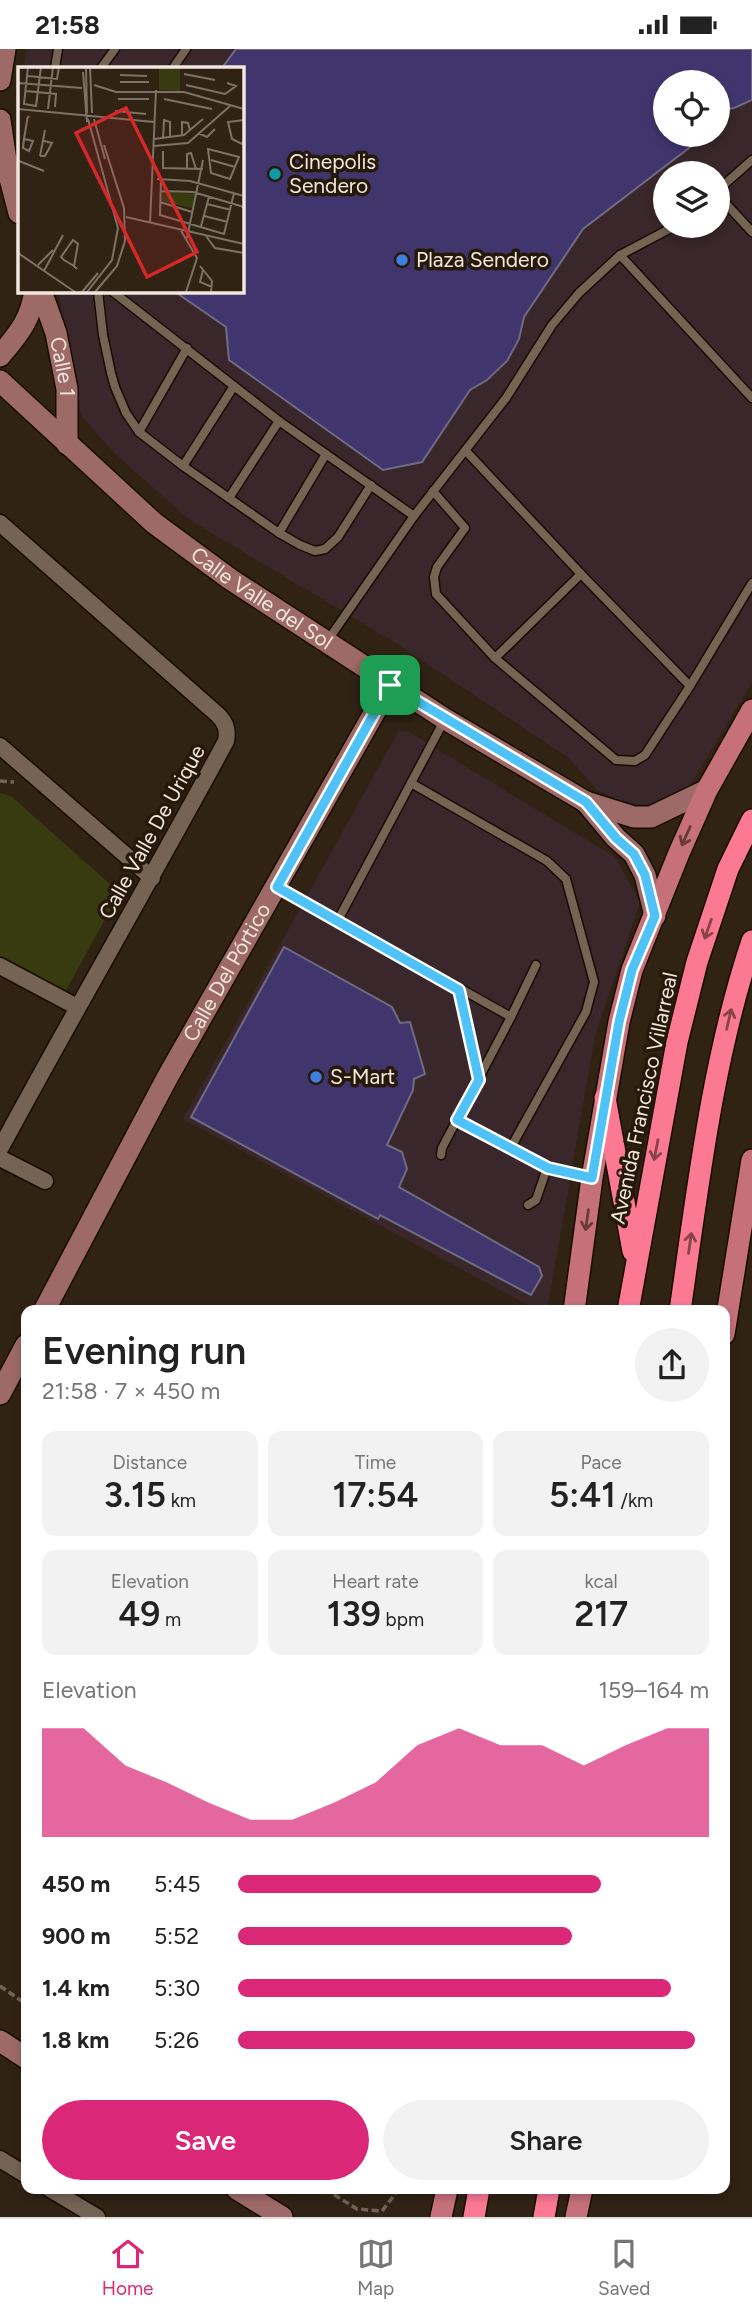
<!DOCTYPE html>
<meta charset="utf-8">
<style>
:root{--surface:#fff;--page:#f2f2f2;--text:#222;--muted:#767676;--line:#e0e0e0;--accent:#db2777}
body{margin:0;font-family:Figtree,sans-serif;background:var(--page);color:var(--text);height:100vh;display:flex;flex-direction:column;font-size:26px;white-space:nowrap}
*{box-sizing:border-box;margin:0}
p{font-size:23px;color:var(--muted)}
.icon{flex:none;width:38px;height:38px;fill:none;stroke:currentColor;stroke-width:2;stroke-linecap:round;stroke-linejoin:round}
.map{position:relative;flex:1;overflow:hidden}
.sheet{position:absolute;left:21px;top:1256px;width:709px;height:889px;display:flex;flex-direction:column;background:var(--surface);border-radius:14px;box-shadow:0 4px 10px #0003}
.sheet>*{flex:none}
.tools{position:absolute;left:653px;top:21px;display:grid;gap:14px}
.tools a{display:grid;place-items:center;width:77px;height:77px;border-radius:50%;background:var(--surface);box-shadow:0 4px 10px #0003;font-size:35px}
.pin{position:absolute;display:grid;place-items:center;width:60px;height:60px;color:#fff;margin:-30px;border-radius:14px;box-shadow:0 4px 10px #0006}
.round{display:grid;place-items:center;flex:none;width:74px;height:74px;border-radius:37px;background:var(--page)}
.summary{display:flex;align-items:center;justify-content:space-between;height:119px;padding:0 21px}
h1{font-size:38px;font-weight:600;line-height:52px}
.metrics{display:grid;grid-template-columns:repeat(3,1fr);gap:10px;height:119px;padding:7px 21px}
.metrics div{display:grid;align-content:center;border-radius:14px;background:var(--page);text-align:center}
.metrics b{font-size:35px;font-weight:600}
.metrics small{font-size:19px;font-weight:400}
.metrics p{font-size:19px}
.chart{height:196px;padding:14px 21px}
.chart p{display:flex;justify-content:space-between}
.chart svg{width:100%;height:126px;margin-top:7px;fill:var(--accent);opacity:.7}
.primary-button{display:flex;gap:14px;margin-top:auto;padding:14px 21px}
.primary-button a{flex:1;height:80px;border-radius:42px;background:var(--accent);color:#fff;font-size:28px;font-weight:600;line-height:80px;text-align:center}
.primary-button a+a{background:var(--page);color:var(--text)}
ul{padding:0 21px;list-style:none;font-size:23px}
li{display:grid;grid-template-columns:112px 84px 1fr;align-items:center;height:52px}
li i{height:18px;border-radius:9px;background:var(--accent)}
.status{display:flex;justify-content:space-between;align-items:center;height:49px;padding:0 35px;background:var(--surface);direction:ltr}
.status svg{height:19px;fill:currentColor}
.tabs{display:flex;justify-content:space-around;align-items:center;height:98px;border-top:2px solid var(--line);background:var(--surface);font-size:19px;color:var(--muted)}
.tabs a{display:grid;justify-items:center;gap:4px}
.tabs .active{color:var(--accent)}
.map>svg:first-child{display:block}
.commercial{fill:#3a272b;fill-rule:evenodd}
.green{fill:#383a10}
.building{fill:#41356e;stroke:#6f6c82;stroke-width:2}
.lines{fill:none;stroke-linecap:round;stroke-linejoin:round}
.lane-casing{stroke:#180c01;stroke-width:11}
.street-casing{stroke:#180c01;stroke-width:19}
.secondary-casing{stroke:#180c01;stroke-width:24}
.primary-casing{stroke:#180c01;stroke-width:24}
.highway-casing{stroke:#180c01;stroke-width:24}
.path{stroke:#716457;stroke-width:3.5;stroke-dasharray:7 3.5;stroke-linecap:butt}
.lane{stroke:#756454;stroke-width:8}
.street{stroke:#756454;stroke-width:16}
.secondary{stroke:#9e6a67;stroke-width:21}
.primary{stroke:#c6717a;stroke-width:21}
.highway{stroke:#fc7994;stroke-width:21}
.oneway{stroke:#673c37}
.oneway2{stroke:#874448}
.route-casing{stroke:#fff;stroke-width:14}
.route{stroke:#4fc3f7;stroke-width:9}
.culture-dot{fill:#0f9aa8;stroke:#27190a;stroke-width:2.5}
.shop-dot{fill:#3f7fe0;stroke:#27190a;stroke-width:2.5}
.labels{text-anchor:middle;stroke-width:7;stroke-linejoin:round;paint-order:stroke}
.poi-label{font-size:21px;fill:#f1e7de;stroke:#27190a;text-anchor:start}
.street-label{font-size:21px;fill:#f1e7de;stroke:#27190a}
.inset-road{fill:none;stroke:#7e7165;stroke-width:2}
.view{fill:#d62828;fill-opacity:0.15;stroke:#d62828;stroke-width:3.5}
.inset-edge{fill:none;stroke:#f1e7de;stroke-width:3.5}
</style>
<div class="status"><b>21:58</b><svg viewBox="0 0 49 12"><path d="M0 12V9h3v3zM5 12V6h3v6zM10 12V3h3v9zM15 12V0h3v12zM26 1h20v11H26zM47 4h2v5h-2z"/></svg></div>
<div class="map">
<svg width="752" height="2168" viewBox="0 0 752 2168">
<rect width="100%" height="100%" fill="#312314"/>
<g class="commercial">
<path d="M26,0H752V633L691,735L671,748L648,756L624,754L597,741L570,710L394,593L190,471L114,404L81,366L58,242H242V19H24ZM665,33H718V86H665ZM665,124H718V177H665Z"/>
<polygon points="407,682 615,808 640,853 595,987 547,1262 539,1262 183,1070 398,683"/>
</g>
<polygon class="green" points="0,744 12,748 111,836 116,850 65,943 0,908"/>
<g class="building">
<polygon points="236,0 752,0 752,51 734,59 718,61 718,33 665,33 665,86 706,86 583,180 524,268 519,290 507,312 487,331 470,341 422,413 383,421 229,311 226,278 174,242 242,242 242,19 222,19"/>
<polygon points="284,898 392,958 400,974 410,973 425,1025 414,1030 413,1041 387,1096 402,1103 407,1120 399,1138 539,1218 542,1227 531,1246 380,1166 378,1170 191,1068"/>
</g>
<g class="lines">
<g class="lane-casing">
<g id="lane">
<polyline points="55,19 58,0"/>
<polyline points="101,19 115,0"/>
<polyline points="173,19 186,0"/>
<polyline points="718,141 752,111"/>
<polyline points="718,146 752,183"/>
<polyline points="620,206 752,349"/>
<polyline points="98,242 103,286 111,324 115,338 126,364 139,383 183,417 279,484 300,496 315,502 325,500 338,488 371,436"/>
<polyline points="112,242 279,372 414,467"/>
<polyline points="139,383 187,299"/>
<polyline points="466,402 581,525"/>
<polyline points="183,417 234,337"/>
<polyline points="433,442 465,479 437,518 434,528 436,545 495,609 616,711 635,712 645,706 690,637 752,534"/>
<polyline points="229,449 279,372"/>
<polyline points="279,484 326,405"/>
<polyline points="328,591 414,467 506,349 552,276 579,244 620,206 675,177"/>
<polyline points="495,609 581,525 690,637"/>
<polyline points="445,670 338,871 511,968 536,916"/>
<polyline points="411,734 547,812 566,830 594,933 586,963 510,1100"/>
<polyline points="277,838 338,871"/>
<polyline points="459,941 479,1031"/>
<polyline points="458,1071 547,1119 592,1129"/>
<polyline points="441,1106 442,1099 511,968"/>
<polyline points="528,1156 536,1151 547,1119"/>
</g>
</g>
<g class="street-casing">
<g id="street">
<path d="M0,474L218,666C226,674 228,681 226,692C152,829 74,963 0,1100"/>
<polyline points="0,697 152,829"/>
<polyline points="0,917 77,958"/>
<polyline points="0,1109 45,1132"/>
<polyline points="0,2110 26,2126"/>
<polyline points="50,2140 97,2168"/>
</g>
</g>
<g class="secondary-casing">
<g id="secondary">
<polyline points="0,31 5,0"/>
<polyline points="0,71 7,118 19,164"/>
<path id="s1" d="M41,242L56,284L67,340V395"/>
<path d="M0,307C19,284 30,272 35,242"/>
<path id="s2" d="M0,332L154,474L230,530L445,670L586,753L634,768H651L707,741"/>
<polyline points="586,753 616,789 634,805 645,826 655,867"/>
<path id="s3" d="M44,1262L167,1029L390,636"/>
<polyline points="0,1345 26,1296"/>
<polyline points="0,1992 26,2009"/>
<polyline points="237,2140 282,2168"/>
</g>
</g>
<g class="primary-casing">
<g id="primary">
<polyline points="574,1262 592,1129 619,973 632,921 679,804 707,741 752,661"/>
<polyline points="724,1285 752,1111"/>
<polyline points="441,2168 447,2140"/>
<polyline points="576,2168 582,2140"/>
</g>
</g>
<g class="highway-casing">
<g id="highway">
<polyline points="605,1049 633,1202"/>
<polyline points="628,1262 677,993 697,913 728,820 752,771"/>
<path d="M680,1262C698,1138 712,1012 752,892"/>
<polyline points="474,2168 479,2140"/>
<polyline points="544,2168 549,2140"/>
</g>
</g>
<g class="path">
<polyline points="0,732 14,733"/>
<polyline points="0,1937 26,1955"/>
<polyline points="325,2140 357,2160 382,2162 399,2140"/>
</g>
<use href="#lane" class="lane"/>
<use href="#street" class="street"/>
<use href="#secondary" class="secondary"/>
<use href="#primary" class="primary"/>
<use href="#highway" class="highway"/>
</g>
<defs><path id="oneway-shaft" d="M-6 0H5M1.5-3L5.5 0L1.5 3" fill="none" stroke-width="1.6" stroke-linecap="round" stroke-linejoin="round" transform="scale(1.75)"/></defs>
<g class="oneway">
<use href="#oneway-shaft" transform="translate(686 787) rotate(114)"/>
<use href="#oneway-shaft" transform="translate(587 1171) rotate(98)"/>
</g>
<g class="oneway2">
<use href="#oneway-shaft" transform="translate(708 880) rotate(109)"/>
<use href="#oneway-shaft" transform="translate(729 970) rotate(-77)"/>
<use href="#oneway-shaft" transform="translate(656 1101) rotate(101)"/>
<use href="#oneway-shaft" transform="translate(690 1194) rotate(-82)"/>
</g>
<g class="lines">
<g class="route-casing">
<polygon id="route" points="390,636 586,753 616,789 634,805 645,826 655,867 632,921 619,973 592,1129 548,1119 457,1071 479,1031 459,941 277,838"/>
</g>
<use href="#route" class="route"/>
</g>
<circle class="culture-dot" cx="275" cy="125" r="7"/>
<g class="shop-dot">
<circle cx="402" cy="211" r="7"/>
<circle cx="316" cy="1028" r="7"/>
</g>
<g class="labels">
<g class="poi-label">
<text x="289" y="120">Cinepolis<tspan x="289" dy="24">Sendero</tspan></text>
<text x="416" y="218">Plaza Sendero</text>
<text x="330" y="1035">S-Mart</text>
</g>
<g class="street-label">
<text dy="7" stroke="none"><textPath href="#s1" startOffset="79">Calle 1</textPath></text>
<text dy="7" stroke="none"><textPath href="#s2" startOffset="341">Calle Valle del Sol</textPath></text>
<text transform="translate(152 783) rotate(-61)" y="7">Calle Valle De Urique</text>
<text dy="7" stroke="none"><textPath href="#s3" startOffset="385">Calle Del Pórtico</textPath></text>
<text transform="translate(644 1049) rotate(-78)" y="7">Avenida Francisco Villarreal</text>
</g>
</g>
<g transform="translate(18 18)">
<rect width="226" height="226" fill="#312314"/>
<path d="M141,0H162V24L141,23ZM144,125L178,127L174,141L144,134Z" fill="#383a10"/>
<path class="inset-road" d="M10,0L6,37L18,39L23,0M72,0L74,46M68,2L69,46M65,5L69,55M166,7L197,13M102,8L129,9M10,9L39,12L41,0M102,15H131M0,16L64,21M76,18L98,25H166L226,42M168,18L207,27L218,19L209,16M8,24L38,27L37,40M100,32H131M146,32L194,42M0,42L136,55M30,42L35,0M97,44L128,47M76,52L87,92M226,53L210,55L214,72L224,77L226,73M180,66L189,70L197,62M164,69V55L170,56L172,64M6,72L15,74L11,84L5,81L6,72L9,54V52L11,49M136,72L166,68L185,52M145,72L146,53L152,55V70M136,79L170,76L212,39M190,82L221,90L212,112L193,106ZM145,84V101L185,102M22,89H27L34,76L26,74M22,89L27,63M193,93L217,100M1,94L26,104M169,102V87L173,86L178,102M139,112L172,114L226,129M143,112L142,148L206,167L216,126M143,124L175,125L226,140M142,135L174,145M189,137L213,143M186,149L210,155M108,150L226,177M132,156L138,23M183,159L191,130M162,162L179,191L168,225M188,169L197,181L226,186M169,171L185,93M0,186L57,225M20,198L35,183M56,199L60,177L55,173L43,190L46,193L56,199L59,202M182,199L194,214L193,225M185,203L182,215L194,220M26,204L45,168M64,225L80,206M69,225L94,193L100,161L70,52M77,225L99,199L107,174L106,141L86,78"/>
<path class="view" d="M108,41L179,185L129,210L58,66Z"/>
<rect width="226" height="226" class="inset-edge"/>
</g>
</svg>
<div class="tools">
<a><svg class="icon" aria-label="locate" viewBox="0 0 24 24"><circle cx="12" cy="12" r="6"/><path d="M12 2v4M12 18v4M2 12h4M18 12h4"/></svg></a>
<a><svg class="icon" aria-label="layers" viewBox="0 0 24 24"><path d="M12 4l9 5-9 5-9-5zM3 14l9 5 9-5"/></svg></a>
</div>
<div class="pin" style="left:390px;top:636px;background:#1e9e55"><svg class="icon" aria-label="arrive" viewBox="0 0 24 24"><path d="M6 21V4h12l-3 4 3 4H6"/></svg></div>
<section class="sheet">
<div class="summary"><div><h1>Evening run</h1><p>21:58 · 7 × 450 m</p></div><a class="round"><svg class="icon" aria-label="share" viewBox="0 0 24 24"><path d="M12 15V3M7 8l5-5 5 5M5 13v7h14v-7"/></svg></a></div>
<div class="metrics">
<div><p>Distance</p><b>3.15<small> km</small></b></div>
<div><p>Time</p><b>17:54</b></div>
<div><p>Pace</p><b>5:41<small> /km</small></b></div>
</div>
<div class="metrics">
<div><p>Elevation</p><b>49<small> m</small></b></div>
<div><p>Heart rate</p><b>139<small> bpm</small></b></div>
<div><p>kcal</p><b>217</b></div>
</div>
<div class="chart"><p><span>Elevation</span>159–164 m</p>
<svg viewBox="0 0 160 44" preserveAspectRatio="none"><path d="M0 44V6L10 6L20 19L30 25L40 32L50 38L60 38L70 32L80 25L90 12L100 6L110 12L120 12L130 19L140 12L150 6L160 6V44z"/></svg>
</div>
<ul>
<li><b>450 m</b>5:45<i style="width:77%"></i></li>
<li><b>900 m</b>5:52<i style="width:71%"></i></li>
<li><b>1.4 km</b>5:30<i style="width:92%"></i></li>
<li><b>1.8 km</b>5:26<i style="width:97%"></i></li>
</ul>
<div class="primary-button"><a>Save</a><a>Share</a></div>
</section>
</div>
<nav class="tabs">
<a class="active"><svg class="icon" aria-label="home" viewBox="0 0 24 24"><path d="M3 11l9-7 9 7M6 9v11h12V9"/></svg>Home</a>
<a><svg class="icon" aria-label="map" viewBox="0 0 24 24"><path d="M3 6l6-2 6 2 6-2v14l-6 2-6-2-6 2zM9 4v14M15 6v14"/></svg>Map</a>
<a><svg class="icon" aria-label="saved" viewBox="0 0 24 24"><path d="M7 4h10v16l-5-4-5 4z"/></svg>Saved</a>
</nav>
